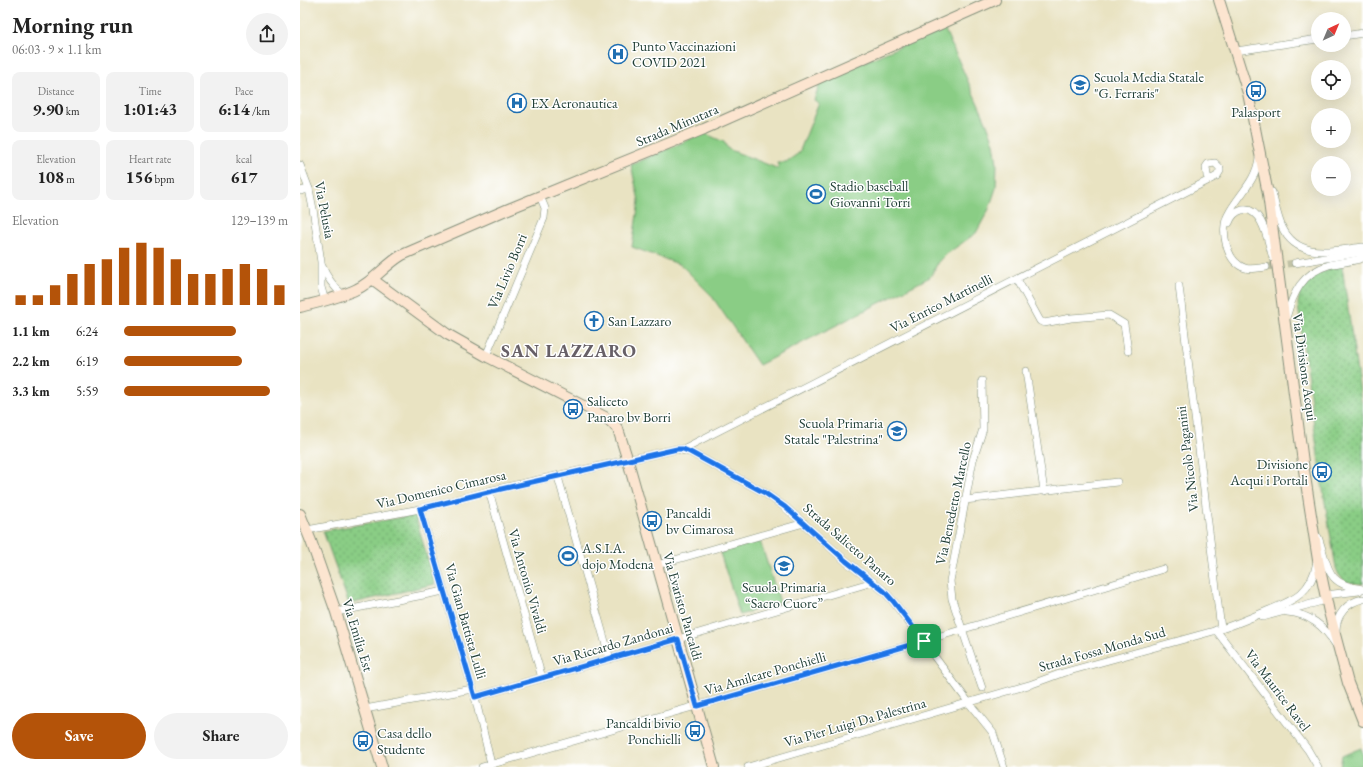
<!DOCTYPE html>
<meta charset="utf-8">
<style>
:root{--surface:#fff;--page:#f2f2f2;--text:#222;--muted:#767676;--accent:#b45309}
body{margin:0;font-family:"EB Garamond",serif;background:var(--page);color:var(--text);height:100vh;display:flex;flex-direction:column;font-size:15px;white-space:nowrap}
*{box-sizing:border-box;margin:0}
p{font-size:13px;color:var(--muted)}
.icon{flex:none;width:22px;height:22px;fill:none;stroke:currentColor;stroke-width:2;stroke-linecap:round;stroke-linejoin:round}
.map{position:relative;flex:1;overflow:hidden}
.panel{display:flex;flex-direction:column;background:var(--surface);width:300px}
.panel>*{flex:none}
.needle{width:26px;rotate:44deg}
.controls{position:absolute;left:1011px;top:12px;display:grid;gap:8px}
.controls a{display:grid;place-items:center;width:40px;height:40px;border-radius:50%;background:var(--surface);box-shadow:0 4px 16px #0002;font-size:20px}
.pin{position:absolute;display:grid;place-items:center;width:34px;height:34px;color:#fff;margin:-17px;border-radius:8px;box-shadow:0 2px 6px #0006}
.round{display:grid;place-items:center;flex:none;width:42px;height:42px;border-radius:21px;background:var(--page)}
.headline{display:flex;align-items:center;justify-content:space-between;height:68px;padding:0 12px}
h1{font-size:22px;font-weight:700;line-height:30px}
.stats{display:grid;grid-template-columns:repeat(3,1fr);gap:6px;height:68px;padding:4px 12px}
.stats div{display:grid;align-content:center;border-radius:8px;background:var(--page);text-align:center}
.stats b{font-size:17px;font-weight:700}
.stats small{font-size:11px;font-weight:400}
.stats p{font-size:11px}
.chart{height:112px;padding:8px 12px}
.chart p{display:flex;justify-content:space-between}
.chart svg{width:100%;height:72px;margin-top:4px;stroke:var(--accent);stroke-width:6}
.action{display:flex;gap:8px;margin-top:auto;padding:8px 12px}
.action a{flex:1;height:46px;border-radius:24px;background:var(--accent);color:#fff;font-size:16px;font-weight:700;line-height:46px;text-align:center}
.action a+a{background:var(--page);color:var(--text)}
ul{padding:0 12px;list-style:none;font-size:13px}
li{display:grid;grid-template-columns:64px 48px 1fr;align-items:center;height:30px}
li i{height:10px;border-radius:5px;background:var(--accent)}
main{display:flex;flex:1;min-height:0}
.map>svg:first-child{display:block}
.grass{fill:url(#grass-dots);stroke:#54855c}
.park{fill:url(#park-tufts);stroke:#54855c}
.garden{fill:#8acd85;stroke:#54855c}
.lines{fill:none;stroke-linecap:round;stroke-linejoin:round}
.street-tunnel{stroke:#c1c2a6;stroke-width:7;stroke-dasharray:7 3.5;stroke-linecap:butt}
.street-casing{stroke:#84907b;stroke-width:8}
.secondary-casing{stroke:#84907b;stroke-width:12}
.street{stroke:#fff;stroke-width:7}
.secondary{stroke:#fce5d0;stroke-width:10}
.route-casing{stroke:#fff;stroke-width:8}
.route{stroke:#1a73e8;stroke-width:5}
.labels{text-anchor:middle;stroke-width:3;stroke-linejoin:round;paint-order:stroke}
.poi-label{font-size:14px;fill:#1f3d34;stroke:#fff;text-anchor:start}
.street-label{font-size:14px;fill:#1f3d34;stroke:#fff}
.district-label{font-size:18px;font-weight:bold;letter-spacing:1px;fill:#676067;stroke:#fff}
</style>
<main>
<section class="panel">
<div class="headline"><div><h1>Morning run</h1><p>06:03 · 9 × 1.1 km</p></div><a class="round"><svg class="icon" aria-label="share" viewBox="0 0 24 24"><path d="M12 15V3M7 8l5-5 5 5M5 13v7h14v-7"/></svg></a></div>
<div class="stats">
<div><p>Distance</p><b>9.90<small> km</small></b></div>
<div><p>Time</p><b>1:01:43</b></div>
<div><p>Pace</p><b>6:14<small> /km</small></b></div>
</div>
<div class="stats">
<div><p>Elevation</p><b>108<small> m</small></b></div>
<div><p>Heart rate</p><b>156<small> bpm</small></b></div>
<div><p>kcal</p><b>617</b></div>
</div>
<div class="chart"><p><span>Elevation</span>129–139 m</p>
<svg viewBox="0 0 160 44" preserveAspectRatio="none"><path d="M5 44V38M15 44V38M25 44V32M35 44V25M45 44V19M55 44V16M65 44V9M75 44V6M85 44V9M95 44V16M105 44V25M115 44V25M125 44V22M135 44V19M145 44V22M155 44V32"/></svg>
</div>
<ul>
<li><b>1.1 km</b>6:24<i style="width:68%"></i></li>
<li><b>2.2 km</b>6:19<i style="width:72%"></i></li>
<li><b>3.3 km</b>5:59<i style="width:89%"></i></li>
</ul>
<div class="action"><a>Save</a><a>Share</a></div>
</section>
<div class="map">
<svg width="1063" height="767" viewBox="0 0 1063 767">
<defs>
<pattern id="grass-dots" width="8" height="8" patternUnits="userSpaceOnUse"><rect width="8" height="8" fill="#8acd85"/><path d="M2 2h.1M6 6h.1" fill="none" stroke="#70a86e" stroke-width="1.8" stroke-linecap="round"/></pattern>
<pattern id="park-tufts" width="24" height="20" patternUnits="userSpaceOnUse"><rect width="24" height="20" fill="#8acd85"/><path d="M3 7l-1-3M5 7V3M7 7l1-3M15 17l-1-3M17 17v-4M19 17l1-3" fill="none" stroke="#70a86e"/></pattern>
</defs>
<rect width="100%" height="100%" fill="#fff"/>
<filter id="ink" filterUnits="userSpaceOnUse"><feTurbulence type="fractalNoise" baseFrequency=".025" numOctaves="2"/><feDisplacementMap in="SourceGraphic" scale="8" xChannelSelector="R" yChannelSelector="G"/><feConvolveMatrix kernelMatrix="1 2 1 2 8 2 1 2 1" color-interpolation-filters="sRGB"/></filter>
<filter id="wash" filterUnits="userSpaceOnUse"><feTurbulence type="fractalNoise" baseFrequency=".012" numOctaves="4" result="noise"/><feDisplacementMap in="SourceGraphic" scale="16" xChannelSelector="R" yChannelSelector="G"/><feGaussianBlur stdDeviation="0.9" result="paint"/><feColorMatrix in="noise" values="0 0 0 0 0 0 0 0 0 0 0 0 0 0 0 0 0 1.4 0 .05"/><feComposite in="paint" operator="in"/></filter>
<g filter="url(#wash)">
<rect width="100%" height="100%" fill="#e9e3c2"/>
<g class="grass">
<path d="M1042,266L1063,414V584C1049,583 1041,583 1036,568L1021,478L998,305C999,279 1019,271 1042,266Z"/>
<polygon points="115,515 135,584 49,604 23,531"/>
</g>
<polygon class="park" points="1061,748 1063,754 1063,767 1040,767 1042,756"/>
<g class="garden">
<polygon points="644,28 687,124 694,143 697,163 696,188 689,209 676,233 644,256 639,261 630,277 459,365 411,295 381,265 332,247 339,201 331,165 404,133 424,142 428,149 479,169 477,162 486,162 499,153 519,103 514,100 521,80"/>
<polygon points="460,541 480,602 440,615 420,553"/>
</g>
</g>
<g filter="url(#ink)">
<g class="lines">
<polyline class="street-tunnel" points="966,267 995,263"/>
<g class="street-casing">
<g id="street">
<polyline points="1044,36 1063,33"/>
<polyline points="936,51 1018,39"/>
<path d="M959,158C956,182 938,195 928,215C920,230 926,262 945,268C951,270 959,268 966,267"/>
<polyline points="0,165 9,189 13,209 21,262 21,287 25,301"/>
<polyline points="0,191 9,189"/>
<path d="M972,192C975,204 977,216 982,227C998,261 1034,250 1063,247"/>
<path d="M929,223C931,217 935,212 942,210C963,206 968,243 973,258"/>
<polyline points="995,263 1063,252"/>
<path d="M22,266C27,278 33,286 43,295"/>
<polyline points="717,279 740,321 744,323 771,318 809,315 824,324 828,351"/>
<polyline points="879,286 921,629"/>
<path d="M986,318C993,293 1002,273 1029,265C1040,262 1052,262 1063,258"/>
<polyline points="186,356 244,218 245,208 240,196"/>
<polyline points="726,371 744,491"/>
<polyline points="682,381 683,429 673,460 650,581 652,599 682,688"/>
<polyline points="383,449 917,176 920,171 920,168 915,163 908,164 906,167 907,176 910,179"/>
<polyline points="258,477 310,659"/>
<polyline points="189,491 242,678"/>
<polyline points="665,500 817,482"/>
<polyline points="120,509 175,697 191,764"/>
<polyline points="7,530 120,509 189,491 377,449 390,452 465,493 485,507 546,561 584,591 593,601 669,703 693,733 704,767"/>
<path d="M1018,537C1029,567 1025,585 1063,589"/>
<polyline points="357,565 504,523"/>
<polyline points="1025,595 1059,591"/>
<polyline points="36,612 144,591"/>
<path d="M987,612C1010,614 1024,626 1036,645"/>
<polyline points="963,617 1026,600"/>
<polyline points="916,630 1008,750 1018,767"/>
<path d="M1036,631C1036,615 1047,602 1063,599"/>
<polyline points="175,697 378,639 573,582"/>
<polyline points="65,709 172,689"/>
<polyline points="182,767 624,641 863,569"/>
<path d="M448,767L732,684L762,673L921,629C937,624 952,617 967,611C994,600 1011,594 1017,562"/>
</g>
</g>
<g class="secondary-casing">
<g id="secondary">
<polyline points="919,0 948,93 968,194 1004,470 1018,560 1029,612 1048,683 1063,721"/>
<polyline points="72,279 147,334 186,356 305,417 312,423 318,429 328,461 414,767"/>
<path d="M0,307C19,302 39,298 57,289C74,281 85,265 102,255L206,210L404,129L695,0"/>
<polyline points="0,514 11,541 36,612 82,767"/>
</g>
</g>
<use href="#street" class="street"/>
<use href="#secondary" class="secondary"/>
</g>
</g>
<g class="lines" filter="url(#ink)">
<g class="route-casing">
<polygon id="route" points="377,449 383,449 390,452 465,493 485,507 546,561 584,591 593,601 624,641 397,706 378,639 175,697 120,509 188,492"/>
</g>
<use href="#route" class="route"/>
</g>
<defs>
<g id="hospital-ring" transform="scale(1)"><circle r="9.5" fill="#fff" stroke="#1f6fb2" stroke-width="1.5"/><path d="M-5-5h3v3.5h4V-5h3V5h-3V1.5h-4V5h-3Z" fill="#1f6fb2"/></g>
<g id="school-ring" transform="scale(1)"><circle r="9.5" fill="#fff" stroke="#1f6fb2" stroke-width="1.5"/><path d="M0-5L7-2L0 1L-7-2ZM-4 1L0 2.5L4 1V4Q0 6-4 4Z" fill="#1f6fb2"/></g>
<g id="bus-ring" transform="scale(1)"><circle r="9.5" fill="#fff" stroke="#1f6fb2" stroke-width="1.5"/><path d="M-5-6H5V4H4V6H2V4H-2V6H-4V4H-5ZM-3.5-4V0h7V-4ZM-3.5 1.2v1.5H-2V1.2ZM2 1.2v1.5H3.5V1.2Z" fill="#1f6fb2"/></g>
<g id="stadium-ring" transform="scale(1)"><circle r="9.5" fill="#fff" stroke="#1f6fb2" stroke-width="1.5"/><path d="M0-5a6.5 5 0 1 0 0 10a6.5 5 0 1 0 0-10ZM-3.5-1.8h7v3.6h-7Z" fill="#1f6fb2"/></g>
<g id="church-ring" transform="scale(1)"><circle r="9.5" fill="#fff" stroke="#1f6fb2" stroke-width="1.5"/><path d="M-1.2-6h2.4v3.5h3.3v2.4h-3.3V6h-2.4V-.1h-3.3v-2.4h3.3Z" fill="#1f6fb2"/></g>
</defs>
<g fill-rule="evenodd">
<use href="#hospital-ring" x="318" y="54"/>
<use href="#school-ring" x="780" y="85"/>
<use href="#bus-ring" x="956" y="91"/>
<use href="#hospital-ring" x="217" y="103"/>
<use href="#stadium-ring" x="516" y="194"/>
<use href="#church-ring" x="294" y="321"/>
<use href="#bus-ring" x="273" y="409"/>
<use href="#school-ring" x="597" y="431"/>
<use href="#bus-ring" x="1022" y="472"/>
<use href="#bus-ring" x="352" y="521"/>
<use href="#stadium-ring" x="268" y="556"/>
<use href="#school-ring" x="484" y="566"/>
<use href="#bus-ring" x="395" y="731"/>
<use href="#bus-ring" x="63" y="741"/>
</g>
<g class="labels">
<g class="poi-label">
<text x="332" y="51">Punto Vaccinazioni<tspan x="332" dy="16">COVID 2021</tspan></text>
<text x="794" y="82">Scuola Media Statale<tspan x="794" dy="16">"G. Ferraris"</tspan></text>
<text x="231" y="108">EX Aeronautica</text>
<text x="956" y="117" text-anchor="middle">Palasport</text>
<text x="530" y="191">Stadio baseball<tspan x="530" dy="16">Giovanni Torri</tspan></text>
<text x="308" y="326">San Lazzaro</text>
<text x="287" y="406">Saliceto<tspan x="287" dy="16">Panaro bv Borri</tspan></text>
<text x="583" y="428" text-anchor="end">Scuola Primaria<tspan x="583" dy="16">Statale "Palestrina"</tspan></text>
<text x="1008" y="469" text-anchor="end">Divisione<tspan x="1008" dy="16">Acqui i Portali</tspan></text>
<text x="366" y="518">Pancaldi<tspan x="366" dy="16">bv Cimarosa</tspan></text>
<text x="282" y="553">A.S.I.A.<tspan x="282" dy="16">dojo Modena</tspan></text>
<text x="484" y="592" text-anchor="middle">Scuola Primaria<tspan x="484" dy="16">“Sacro Cuore”</tspan></text>
<text x="381" y="728" text-anchor="end">Pancaldi bivio<tspan x="381" dy="16">Ponchielli</tspan></text>
<text x="77" y="738">Casa dello<tspan x="77" dy="16">Studente</tspan></text>
</g>
<g class="street-label">
<text transform="translate(377 125) rotate(-23)" y="5">Strada Minutara</text>
<text transform="translate(25 210) rotate(79)" y="5">Via Pelusia</text>
<text transform="translate(207 271) rotate(-67)" y="5">Via Livio Borri</text>
<text transform="translate(641 303) rotate(-27)" y="5">Via Enrico Martinelli</text>
<text transform="translate(1005 367) rotate(82)" y="5">Via Divisione Acqui</text>
<text transform="translate(887 459) rotate(-97)" y="5">Via Nicolò Paganini</text>
<text transform="translate(141 489) rotate(-13)" y="5">Via Domenico Cimarosa</text>
<text transform="translate(653 503) rotate(-78)" y="5">Via Benedetto Marcello</text>
<text transform="translate(550 544) rotate(41)" y="5">Strada Saliceto Panaro</text>
<text transform="translate(228 581) rotate(74)" y="5">Via Antonio Vivaldi</text>
<text transform="translate(383 606) rotate(74)" y="5">Via Evaristo Pancaldi</text>
<text transform="translate(166 621) rotate(74)" y="5">Via Gian Battista Lulli</text>
<text transform="translate(58 635) rotate(73)" y="5">Via Emilia Est</text>
<text transform="translate(313 644) rotate(-16)" y="5">Via Riccardo Zandonai</text>
<text transform="translate(802 649) rotate(-16)" y="5">Strada Fossa Monda Sud</text>
<text transform="translate(465 673) rotate(-16)" y="5">Via Amilcare Ponchielli</text>
<text transform="translate(978 690) rotate(53)" y="5">Via Maurice Ravel</text>
<text transform="translate(555 722) rotate(-16)" y="5">Via Pier Luigi Da Palestrina</text>
</g>
<g class="district-label">
<text x="269" y="357">SAN LAZZARO</text>
</g>
</g>
</svg>
<div class="controls">
<a><svg class="needle" viewBox="-14 -14 28 28"><path d="M0-13l5 13h-10z" fill="#e53935"/><path d="M0 13l5-13h-10z" fill="#767676"/></svg></a>
<a><svg class="icon" aria-label="locate" viewBox="0 0 24 24"><circle cx="12" cy="12" r="6"/><path d="M12 2v4M12 18v4M2 12h4M18 12h4"/></svg></a>
<a>+</a>
<a>−</a>
</div>
<div class="pin" style="left:624px;top:641px;background:#1e9e55"><svg class="icon" aria-label="arrive" viewBox="0 0 24 24"><path d="M6 21V4h12l-3 4 3 4H6"/></svg></div>
</div>
</main>
